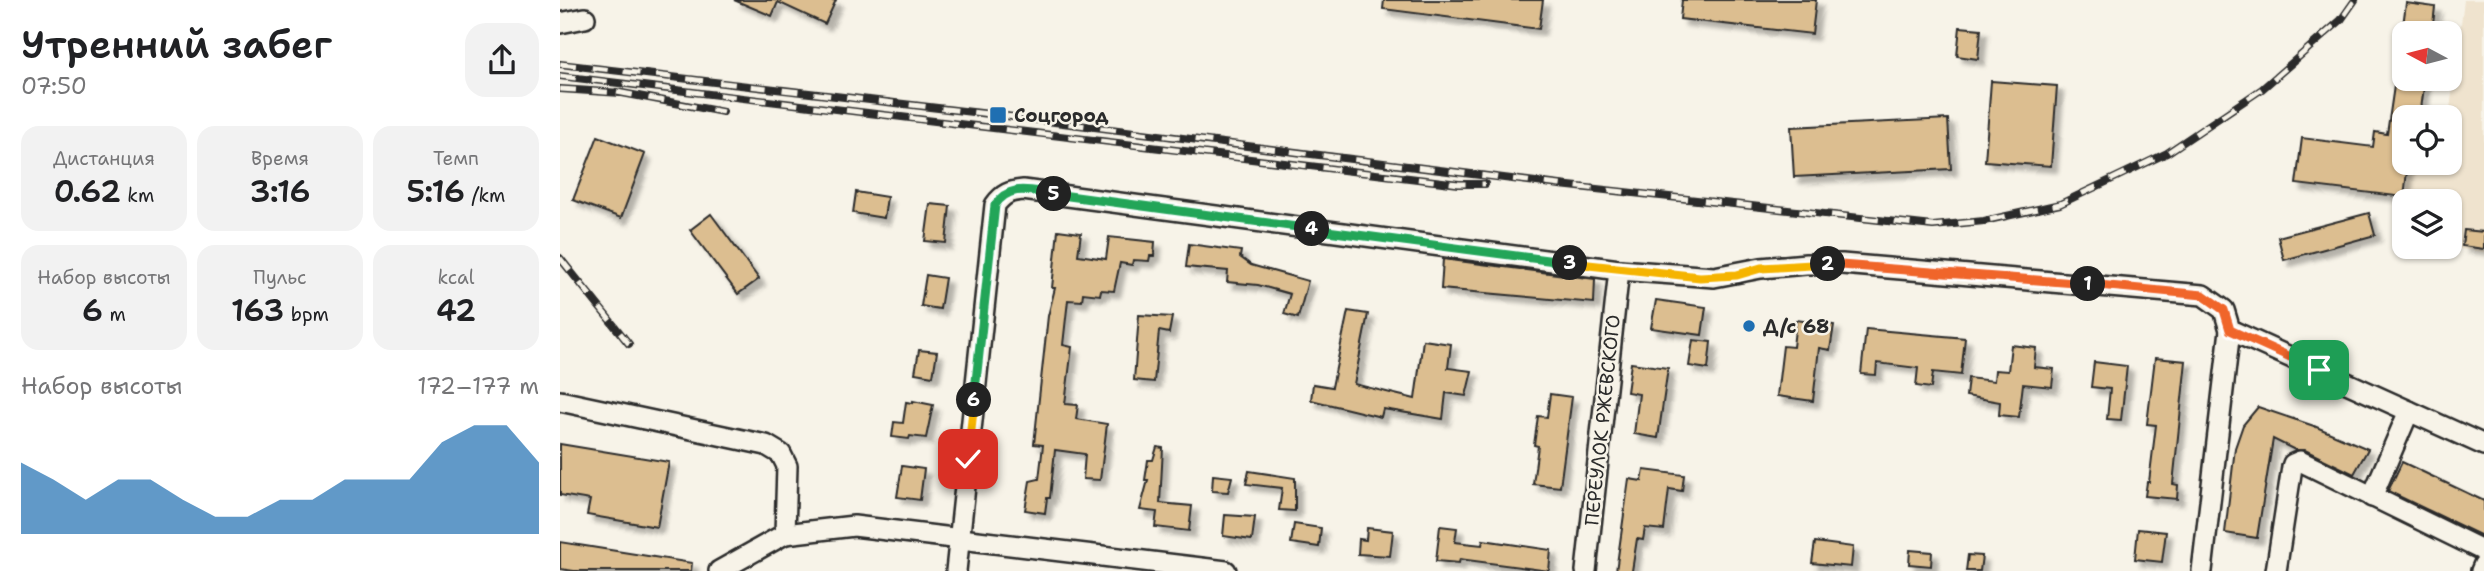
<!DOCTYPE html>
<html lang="ru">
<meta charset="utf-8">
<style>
:root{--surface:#fff;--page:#f2f2f2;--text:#202124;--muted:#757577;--accent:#1f6fb2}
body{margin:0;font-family:"Shantell Sans",sans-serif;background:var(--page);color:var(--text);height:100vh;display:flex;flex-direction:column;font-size:26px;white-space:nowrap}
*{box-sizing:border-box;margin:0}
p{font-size:23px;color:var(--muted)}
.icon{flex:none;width:38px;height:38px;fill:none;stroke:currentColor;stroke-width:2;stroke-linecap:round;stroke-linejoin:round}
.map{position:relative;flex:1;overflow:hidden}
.details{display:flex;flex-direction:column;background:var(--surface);width:560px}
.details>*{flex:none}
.needle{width:46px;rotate:277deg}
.fabs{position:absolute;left:1832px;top:21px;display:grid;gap:14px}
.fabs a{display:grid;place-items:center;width:70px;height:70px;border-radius:14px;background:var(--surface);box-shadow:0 2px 5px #0004;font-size:35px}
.pin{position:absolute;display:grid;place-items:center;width:60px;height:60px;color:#fff;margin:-30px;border-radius:14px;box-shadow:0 4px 10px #0006}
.km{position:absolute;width:35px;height:35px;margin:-18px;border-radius:50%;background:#222;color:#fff;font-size:19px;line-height:35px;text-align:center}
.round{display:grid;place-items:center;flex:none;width:74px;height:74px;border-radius:21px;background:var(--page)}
.head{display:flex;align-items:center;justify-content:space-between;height:119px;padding:0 21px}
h1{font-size:38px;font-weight:600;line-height:52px}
.metrics{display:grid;grid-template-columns:repeat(3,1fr);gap:10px;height:119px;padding:7px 21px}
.metrics div{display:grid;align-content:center;border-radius:18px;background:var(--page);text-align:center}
.metrics b{font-size:30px;font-weight:600}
.metrics small{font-size:19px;font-weight:400}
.metrics p{font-size:19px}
.chart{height:196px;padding:14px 21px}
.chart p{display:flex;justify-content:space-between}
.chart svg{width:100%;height:126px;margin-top:7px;fill:var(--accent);opacity:.7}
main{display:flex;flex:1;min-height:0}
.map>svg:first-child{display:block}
.built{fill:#efe3ce}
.building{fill:#dcbe90;stroke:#2b2b2b;stroke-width:2;filter:url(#shadow)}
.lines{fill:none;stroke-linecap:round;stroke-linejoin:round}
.minor-casing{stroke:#2b2b2b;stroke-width:24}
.minor{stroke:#f7f3e8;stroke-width:19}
.rail-casing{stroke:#2b2b2b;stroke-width:8}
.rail{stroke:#f7f3e8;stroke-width:5;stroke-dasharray:16;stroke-linecap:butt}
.split-1-casing{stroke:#fff;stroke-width:14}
.split-2-casing{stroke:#fff;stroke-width:14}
.split-3-casing{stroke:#fff;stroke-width:14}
.split-4-casing{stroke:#fff;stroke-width:14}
.split-5-casing{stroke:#fff;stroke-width:14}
.split-6-casing{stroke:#fff;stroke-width:14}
.split-7-casing{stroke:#fff;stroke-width:14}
.split-1{stroke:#f0652b;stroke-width:9}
.split-2{stroke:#f0652b;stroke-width:9}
.split-3{stroke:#f5b400;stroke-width:9}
.split-4{stroke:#22a559;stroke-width:9}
.split-5{stroke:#22a559;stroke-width:9}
.split-6{stroke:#22a559;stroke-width:9}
.split-7{stroke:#f5b400;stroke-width:9}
.poi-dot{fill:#1f6fb2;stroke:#f7f3e8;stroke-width:2.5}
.labels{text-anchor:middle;stroke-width:5;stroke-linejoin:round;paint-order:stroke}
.poi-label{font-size:19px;font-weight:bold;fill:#2b2b2b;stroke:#f7f3e8;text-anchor:start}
.street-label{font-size:19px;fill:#2b2b2b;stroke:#f7f3e8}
</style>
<main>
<section class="details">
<div class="head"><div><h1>Утренний забег</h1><p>07:50</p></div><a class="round"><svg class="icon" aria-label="share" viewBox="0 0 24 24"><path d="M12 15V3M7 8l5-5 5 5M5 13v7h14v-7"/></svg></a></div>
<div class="metrics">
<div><p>Дистанция</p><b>0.62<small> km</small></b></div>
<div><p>Время</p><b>3:16</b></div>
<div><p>Темп</p><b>5:16<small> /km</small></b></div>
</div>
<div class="metrics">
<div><p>Набор высоты</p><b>6<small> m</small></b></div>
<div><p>Пульс</p><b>163<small> bpm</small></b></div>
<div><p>kcal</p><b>42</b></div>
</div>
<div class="chart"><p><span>Набор высоты</span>172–177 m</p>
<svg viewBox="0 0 160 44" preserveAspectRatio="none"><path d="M0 44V19L10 25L20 32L30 25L40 25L50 32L60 38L70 38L80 32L90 32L100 25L110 25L120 25L130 12L140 6L150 6L160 19V44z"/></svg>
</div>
</section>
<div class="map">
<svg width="1924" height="571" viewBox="0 0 1924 571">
<defs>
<filter id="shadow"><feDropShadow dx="6" dy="6" stdDeviation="2" flood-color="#0004"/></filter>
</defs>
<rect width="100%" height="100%" fill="#f7f3e8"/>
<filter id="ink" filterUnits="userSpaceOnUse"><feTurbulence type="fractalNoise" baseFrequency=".0143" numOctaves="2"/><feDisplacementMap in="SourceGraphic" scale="14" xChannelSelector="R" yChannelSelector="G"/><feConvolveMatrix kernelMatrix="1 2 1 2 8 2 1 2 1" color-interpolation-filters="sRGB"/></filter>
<g filter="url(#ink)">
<polygon class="built" points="1904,0 1924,0 1924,252 1883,247 1890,247 1890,201 1845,201 1850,163 1890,163 1889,117"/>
<g class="building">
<polygon points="174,0 276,0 265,24 218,2 212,16"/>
<polygon points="824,0 983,0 979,29 823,9"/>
<polygon points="1122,0 1256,0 1252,34 1120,19"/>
<polygon points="1846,3 1875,7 1872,33 1842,33"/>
<polygon points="1400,27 1421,29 1418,59 1397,56"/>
<polygon points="1835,79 1865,79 1860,117 1844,117 1844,163 1848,163 1844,197 1736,184 1742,138 1813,147 1815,132 1827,134"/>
<polygon points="1431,81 1497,86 1491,166 1425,161"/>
<polygon points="1388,119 1391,169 1234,177 1231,127"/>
<polygon points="38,136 85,154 61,218 13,200"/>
<polygon points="296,192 327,197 324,218 293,213"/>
<polygon points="370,204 390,206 386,243 365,241"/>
<polygon points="1809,213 1815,235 1724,260 1718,237"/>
<polygon points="151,214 199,279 178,294 130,230"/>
<polygon points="498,230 521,233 518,255 546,259 549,237 595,242 594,256 590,256 589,261 573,260 572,265 560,263 554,291 541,290 540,295 523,293 522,301 508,300 503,345 512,347 505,404 518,405 516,419 547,424 540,480 523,479 525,454 495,450 490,498 487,498 485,513 465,510 470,481 479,479 483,445 474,444 488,316 495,288 492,288"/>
<polygon points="1904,230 1924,232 1924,249 1902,246"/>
<polygon points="629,244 681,251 680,257 691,265 748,281 738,318 724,314 730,294 698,285 667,282 668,271 626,267"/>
<polygon points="883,259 1035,279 1034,303 881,289"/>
<polygon points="366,275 385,278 380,309 361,306"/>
<polygon points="1096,300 1146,307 1142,335 1091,328"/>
<polygon points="788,311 808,314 794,384 855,399 863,340 891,344 888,368 912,371 906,396 886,393 883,419 823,409 821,417 751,400 753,384 772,387"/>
<polygon points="579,315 612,317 609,333 599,331 594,382 574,380"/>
<polygon points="1236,320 1274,325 1270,350 1259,348 1253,401 1217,396 1223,346 1233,347"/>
<polygon points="1306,329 1405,338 1401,375 1373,372 1371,388 1356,386 1358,368 1317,363 1316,375 1301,374"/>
<polygon points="1133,340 1151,342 1148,369 1129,366"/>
<polygon points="1451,345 1476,348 1474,367 1494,369 1492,387 1463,384 1459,417 1439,415 1440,402 1406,396 1408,378 1434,381 1435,370 1448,371"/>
<polygon points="359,350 377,352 373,376 355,373"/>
<polygon points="1595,358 1626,361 1613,484 1618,485 1617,499 1585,496 1587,482 1589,482 1596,425 1587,424"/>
<polygon points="1534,362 1567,366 1561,420 1547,419 1550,389 1531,387"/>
<polygon points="1071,363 1108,368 1098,438 1074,434 1079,394 1067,392"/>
<polygon points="990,394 1012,397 1000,487 973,484 978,446 974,445 978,416 987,417"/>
<polygon points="353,401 373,405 366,438 350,436 349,439 332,437 334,422 343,423 346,402 353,403"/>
<polygon points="1698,407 1754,426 1808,449 1794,474 1745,450 1735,450 1713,439 1697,538 1665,533 1675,448 1683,425"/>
<polygon points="0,444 109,462 97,527 27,515 30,500 0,495"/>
<polygon points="597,447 603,448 600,503 632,506 629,531 595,527 597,512 580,510 588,480 585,480 588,460 593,460"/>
<polygon points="1842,462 1924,501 1924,537 1828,491"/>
<polygon points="342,466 364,469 360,500 337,497"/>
<polygon points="1084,470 1124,475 1122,491 1109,489 1104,530 1085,528 1083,540 1077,539 1072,571 1056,571 1069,479 1082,481"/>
<polygon points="689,471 735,478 735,511 719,510 722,488 686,484"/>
<polygon points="653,475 672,477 668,492 652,491"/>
<polygon points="665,515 695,517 692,540 663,536"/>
<polygon points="734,524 761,528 759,547 731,543"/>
<polygon points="880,526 897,528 895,542 922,545 923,540 991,550 989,571 900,559 899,563 876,561"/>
<polygon points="807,528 833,531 830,556 798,554 799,539 806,540"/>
<polygon points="1578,529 1606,532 1602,562 1575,559"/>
<polygon points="0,542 132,563 131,571 14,571 0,569"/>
<polygon points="1255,542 1293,547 1291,567 1252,563"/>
<polygon points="1350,550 1372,552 1371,566 1349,564"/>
<polygon points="1408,555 1422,556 1420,571 1406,571"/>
</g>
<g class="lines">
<g class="minor-casing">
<g id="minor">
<polyline points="0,23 25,18"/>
<polyline points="1670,330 1924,445"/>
<polyline points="0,401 206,445 221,454 227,466 225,534"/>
<polyline points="1812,497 1849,411"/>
<polyline points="159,571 225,534 294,526 666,571"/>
<path d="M396,571L435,205C443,194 450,191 463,190L1059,270L1154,277L1201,268L1246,264H1282L1643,295L1664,310L1670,330L1642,571"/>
<polyline points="1026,571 1059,270"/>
<polyline points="1716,571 1732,467 1733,464 1740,461 1924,551"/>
<polyline points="1921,571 1924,564"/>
</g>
</g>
<use href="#minor" class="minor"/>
<g class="rail-casing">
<g id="rail">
<polyline points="0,64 438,115 1000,185 1373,226 1424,221 1500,204 1607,153 1702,89 1781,20 1795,0"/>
<polyline points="0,76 899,184 925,184"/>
<polyline points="0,89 61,93"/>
<polyline points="57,92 163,112"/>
<polyline points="0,258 69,344"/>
</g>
</g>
<use href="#rail" class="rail"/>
</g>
</g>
<g class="lines" filter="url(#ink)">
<g class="split-1-casing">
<polyline id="split-1" points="1528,284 1643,295 1664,310 1670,330 1759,370"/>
</g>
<g class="split-2-casing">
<polyline id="split-2" points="1268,264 1528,284"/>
</g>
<g class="split-3-casing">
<polyline id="split-3" points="1010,263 1140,277 1177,275 1201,268 1268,264"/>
</g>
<g class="split-4-casing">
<polyline id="split-4" points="752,229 1010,263"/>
</g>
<g class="split-5-casing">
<polyline id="split-5" points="494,194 752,229"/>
</g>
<g class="split-6-casing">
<path id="split-6" d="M414,400L435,205C450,183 470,191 494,194"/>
</g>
<g class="split-7-casing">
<polyline id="split-7" points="408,459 414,400"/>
</g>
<use href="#split-1" class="split-1"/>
<use href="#split-2" class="split-2"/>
<use href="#split-3" class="split-3"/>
<use href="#split-4" class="split-4"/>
<use href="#split-5" class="split-5"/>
<use href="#split-6" class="split-6"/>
<use href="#split-7" class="split-7"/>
</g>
<g class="poi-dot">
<rect x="429" y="106" width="18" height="18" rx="3.5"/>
<circle cx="1189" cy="326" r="7"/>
</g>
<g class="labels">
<g class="poi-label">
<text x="454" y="122">Соцгород</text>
<text x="1203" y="333">Д/с 68</text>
</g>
<g class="street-label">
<text transform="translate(1042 420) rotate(-84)" y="7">ПЕРЕУЛОК РЖЕВСКОГО</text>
</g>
</g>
</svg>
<div class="fabs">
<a><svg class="needle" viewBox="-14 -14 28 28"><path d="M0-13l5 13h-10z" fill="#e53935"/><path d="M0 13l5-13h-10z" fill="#757577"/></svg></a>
<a><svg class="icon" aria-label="locate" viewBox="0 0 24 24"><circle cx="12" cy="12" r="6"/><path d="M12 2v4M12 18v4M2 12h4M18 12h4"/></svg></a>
<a><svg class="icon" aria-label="layers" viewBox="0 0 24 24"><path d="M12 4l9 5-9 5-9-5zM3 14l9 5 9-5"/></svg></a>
</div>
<div class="pin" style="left:1759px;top:370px;background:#1e9e55"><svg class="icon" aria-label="arrive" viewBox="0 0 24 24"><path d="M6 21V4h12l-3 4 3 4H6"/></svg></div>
<div class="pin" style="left:408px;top:459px;background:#d93025"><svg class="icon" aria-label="check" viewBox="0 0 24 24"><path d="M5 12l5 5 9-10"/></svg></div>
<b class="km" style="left:1528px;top:284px">1</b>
<b class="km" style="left:1268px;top:264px">2</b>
<b class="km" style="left:1010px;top:263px">3</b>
<b class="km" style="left:752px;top:229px">4</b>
<b class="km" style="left:494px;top:194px">5</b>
<b class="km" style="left:414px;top:400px">6</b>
</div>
</main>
